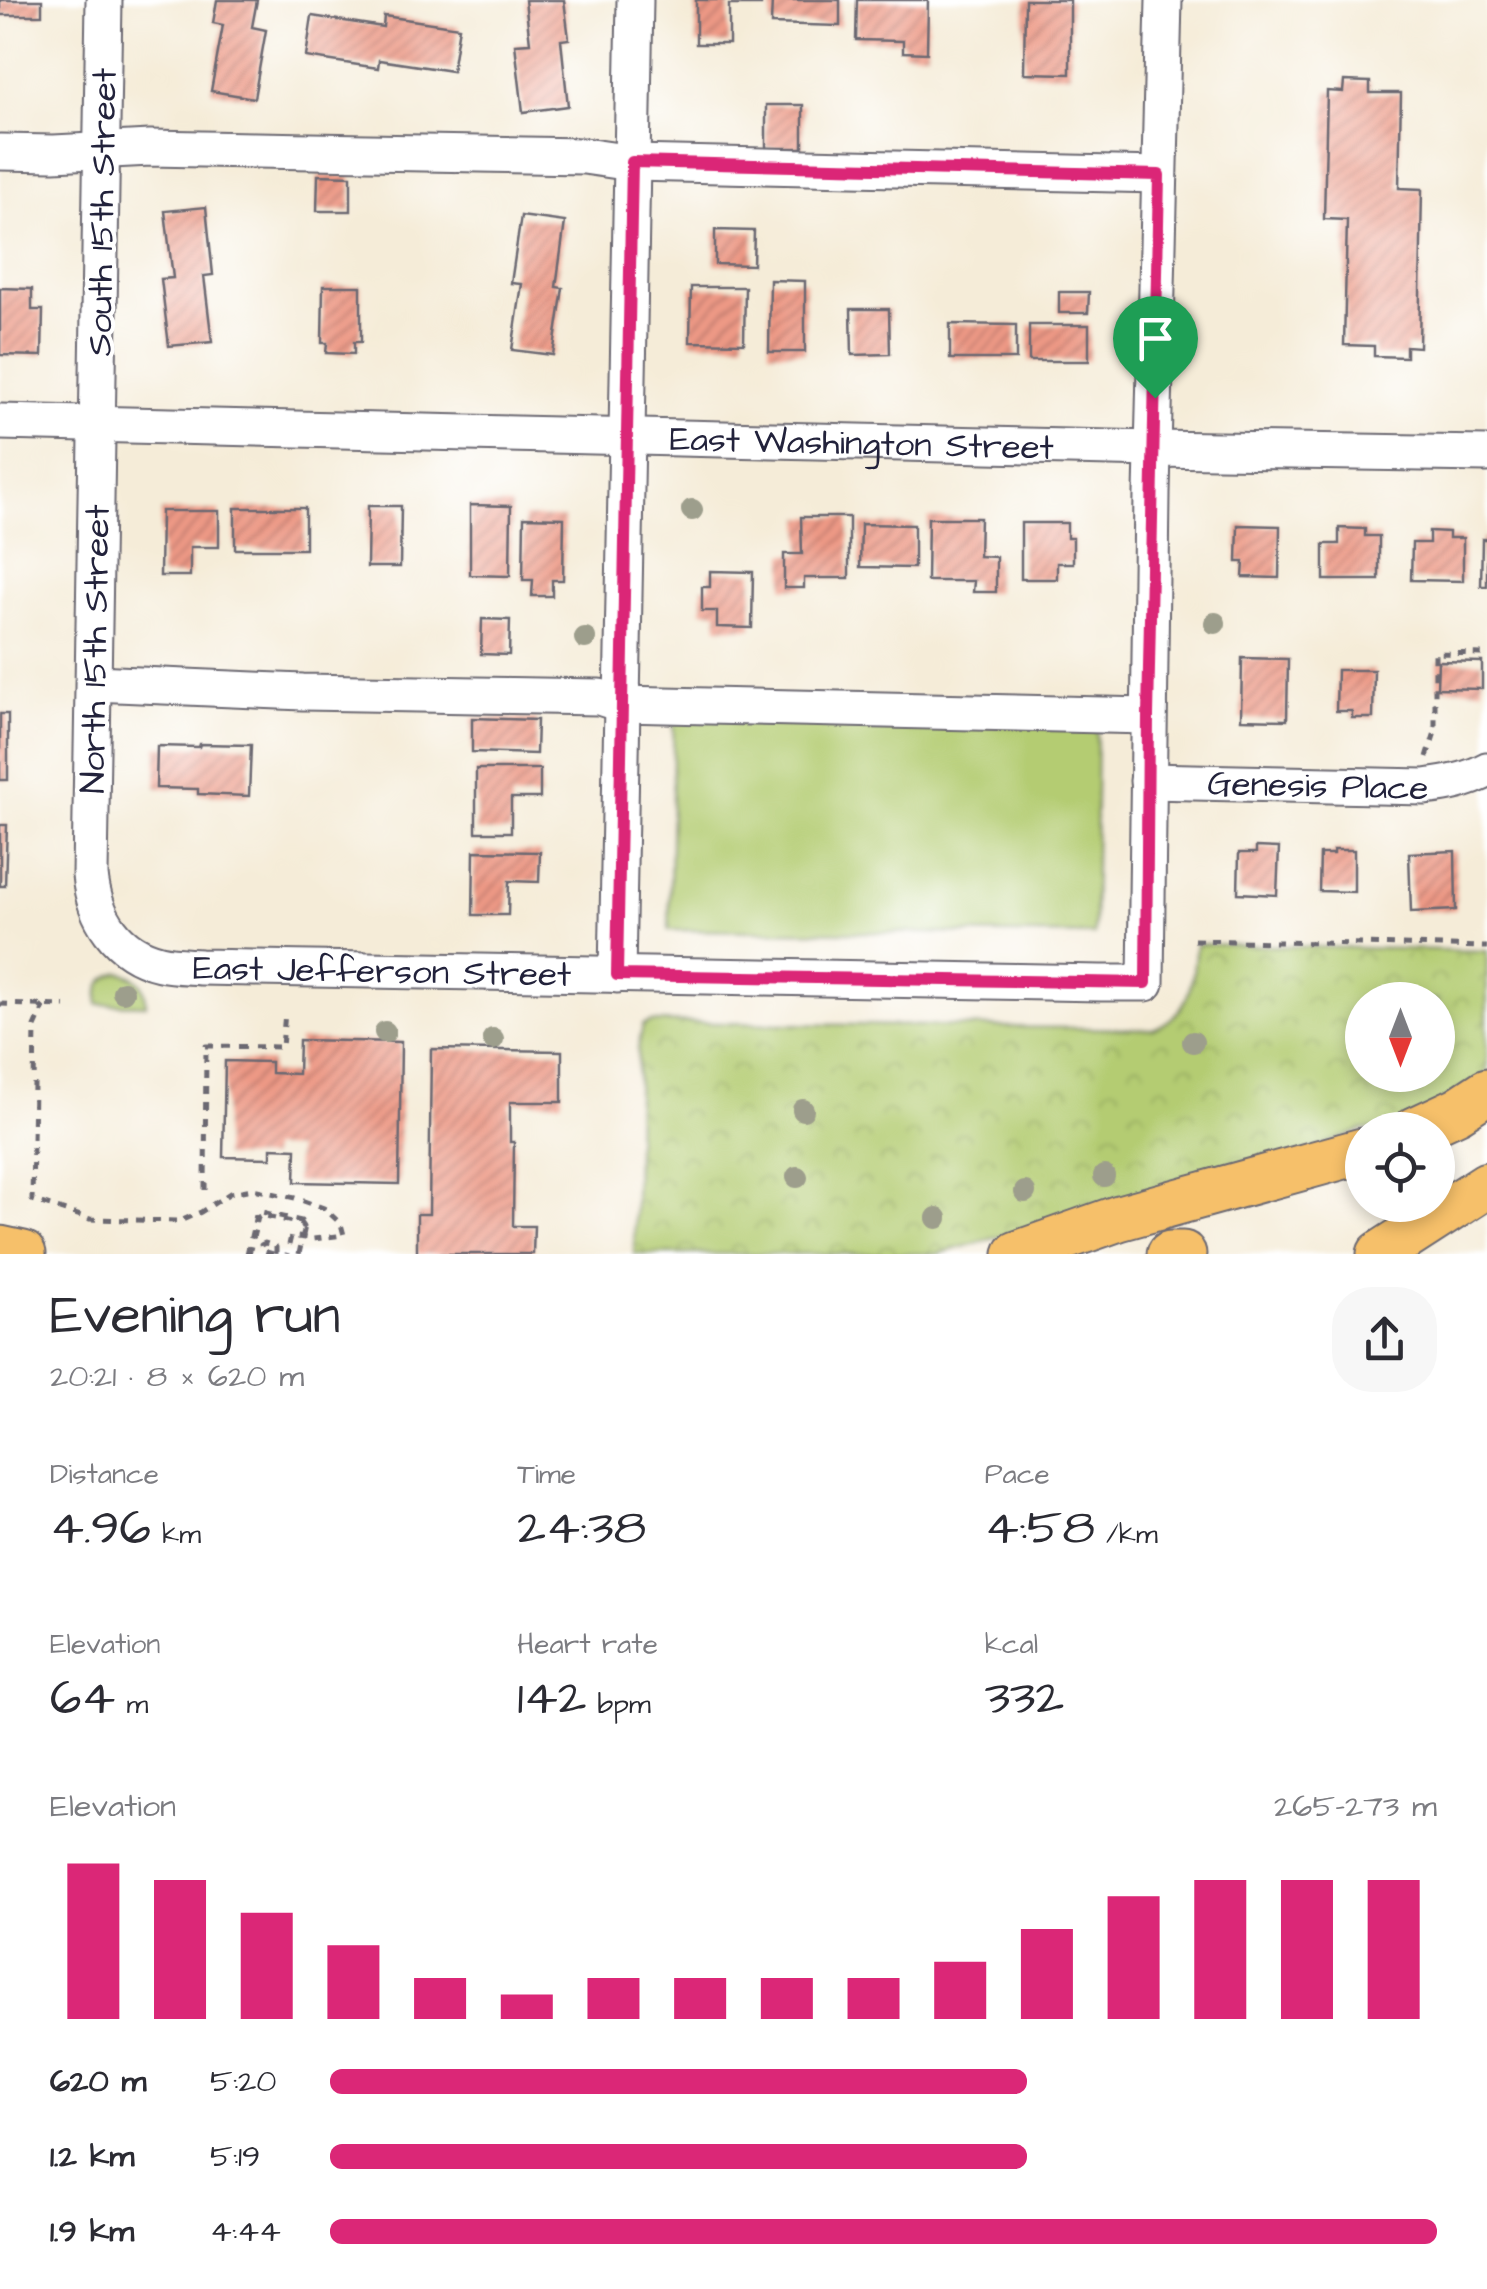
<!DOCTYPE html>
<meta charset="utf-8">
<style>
:root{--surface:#fff;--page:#f7f7f7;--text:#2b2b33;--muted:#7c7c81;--accent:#db2777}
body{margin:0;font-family:"Architects Daughter",sans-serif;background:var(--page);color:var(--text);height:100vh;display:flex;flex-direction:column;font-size:38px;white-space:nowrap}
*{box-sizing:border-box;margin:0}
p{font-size:32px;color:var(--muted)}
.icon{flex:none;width:55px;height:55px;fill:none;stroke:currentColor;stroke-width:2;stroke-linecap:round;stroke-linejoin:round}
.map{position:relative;height:1254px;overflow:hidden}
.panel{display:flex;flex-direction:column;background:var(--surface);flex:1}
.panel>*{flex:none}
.needle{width:65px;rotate:180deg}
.tools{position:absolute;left:1345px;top:982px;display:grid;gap:20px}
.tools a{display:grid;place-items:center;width:110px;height:110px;border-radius:50%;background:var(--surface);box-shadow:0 5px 15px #0003;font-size:50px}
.pin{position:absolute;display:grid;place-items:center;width:85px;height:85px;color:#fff;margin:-102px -42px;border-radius:50% 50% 50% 0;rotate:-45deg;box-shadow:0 0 10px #0007}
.pin .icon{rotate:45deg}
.round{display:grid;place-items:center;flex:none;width:105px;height:105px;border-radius:40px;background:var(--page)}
.summary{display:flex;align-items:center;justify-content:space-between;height:170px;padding:0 50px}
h1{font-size:55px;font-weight:600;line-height:75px}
.metrics{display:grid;grid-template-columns:repeat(3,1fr);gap:15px;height:170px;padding:10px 50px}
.metrics div{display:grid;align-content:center}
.metrics b{font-size:50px;font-weight:600}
.metrics small{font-size:28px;font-weight:400}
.metrics p{font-size:28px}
.chart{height:280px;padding:20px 50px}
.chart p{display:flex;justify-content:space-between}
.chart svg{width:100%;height:180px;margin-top:10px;stroke:var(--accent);stroke-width:6}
ul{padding:0 50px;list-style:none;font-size:32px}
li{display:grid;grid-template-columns:160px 120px 1fr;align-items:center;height:75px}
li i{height:25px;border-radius:12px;background:var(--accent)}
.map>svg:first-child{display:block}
.grass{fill:#b4cc72;stroke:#6b7756;stroke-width:2.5}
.park{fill:url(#park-crowns);stroke:#6b7756;stroke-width:2.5;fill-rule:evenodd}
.building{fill:url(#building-hatch)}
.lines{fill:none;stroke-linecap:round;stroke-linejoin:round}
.minor-casing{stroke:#6c6972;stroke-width:39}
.major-casing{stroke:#6c6972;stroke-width:49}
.path{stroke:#6c6972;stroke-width:5;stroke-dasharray:8 8;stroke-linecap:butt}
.minor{stroke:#fff;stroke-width:35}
.major{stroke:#f6c06b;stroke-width:45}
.path-bridge{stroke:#6c6972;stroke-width:5;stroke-dasharray:8 8;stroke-linecap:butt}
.tree{fill:#9d9e8c}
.route-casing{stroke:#fff;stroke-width:20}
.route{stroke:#db2777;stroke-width:12}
.labels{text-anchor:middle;stroke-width:8;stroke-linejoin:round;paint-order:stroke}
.street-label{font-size:35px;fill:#22223b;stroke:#fff}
</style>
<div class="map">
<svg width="1487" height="1254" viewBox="0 0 1487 1254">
<defs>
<pattern id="park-crowns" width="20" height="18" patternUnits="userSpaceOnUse" patternTransform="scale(2.5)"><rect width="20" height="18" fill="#b4cc72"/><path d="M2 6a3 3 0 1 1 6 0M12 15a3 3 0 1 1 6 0" fill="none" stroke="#9aaf64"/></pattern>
<pattern id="building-hatch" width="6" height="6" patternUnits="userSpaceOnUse" patternTransform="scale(2.5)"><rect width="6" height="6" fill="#ed9985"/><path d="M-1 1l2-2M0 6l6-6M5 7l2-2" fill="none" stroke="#c07c6e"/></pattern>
</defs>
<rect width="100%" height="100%" fill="#fff"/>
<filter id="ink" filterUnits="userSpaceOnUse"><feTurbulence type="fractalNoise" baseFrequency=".01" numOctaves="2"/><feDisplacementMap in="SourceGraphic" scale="20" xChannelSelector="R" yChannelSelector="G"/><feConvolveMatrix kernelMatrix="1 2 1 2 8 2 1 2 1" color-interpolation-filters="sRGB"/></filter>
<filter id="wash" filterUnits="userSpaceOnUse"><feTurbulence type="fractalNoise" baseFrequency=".0048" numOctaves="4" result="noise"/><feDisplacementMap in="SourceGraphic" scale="40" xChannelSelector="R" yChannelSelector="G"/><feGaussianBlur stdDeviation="2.25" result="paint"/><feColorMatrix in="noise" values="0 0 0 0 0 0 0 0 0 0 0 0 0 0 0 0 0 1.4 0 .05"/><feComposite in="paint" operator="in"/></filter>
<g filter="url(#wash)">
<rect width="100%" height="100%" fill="#f5ecd8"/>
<g class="grass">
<polygon points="674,712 1097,729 1094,935 669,930"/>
<path d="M120,972C139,977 146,985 146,1005L98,1004C98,985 101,978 120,972Z"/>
</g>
<path class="park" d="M1196,944L1487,951V1074L1433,1108L1385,1129L1362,1130L1297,1155L937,1254H634L638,1048L643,1025L651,1022L1153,1029C1192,1013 1192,982 1196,944ZM1362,1000H1438V1075H1362Z"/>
<g id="blocks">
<g class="building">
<rect x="0" y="0" width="42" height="15"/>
<polygon points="217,0 257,0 252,27 266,30 254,98 211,91 223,25 213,23"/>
<polygon points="525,0 564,0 569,39 561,40 568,106 523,112 515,44 530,43"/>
<polygon points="696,0 761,0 761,5 729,5 729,44 696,44"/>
<polygon points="772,0 840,0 840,26 771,24"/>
<polygon points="857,0 928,0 927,53 903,52 903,41 856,40"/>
<polygon points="1025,0 1070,0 1070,74 1024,73"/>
<polygon points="312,16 383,27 384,16 459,27 452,71 379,60 378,68 306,57"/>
<polygon points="1344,81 1370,82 1370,93 1401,93 1399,188 1422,189 1419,347 1406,346 1406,357 1374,356 1374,346 1344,345 1347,220 1324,219 1327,91 1343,92"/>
<rect x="766" y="105" width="37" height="43"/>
<polygon points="318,175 351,176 351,211 317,211"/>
<polygon points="206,207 213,275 204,276 212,342 169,346 161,279 173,278 165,211"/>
<polygon points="521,216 565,222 556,287 563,288 553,355 512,350 522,284 511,283"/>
<polygon points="715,230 754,231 753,265 715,264"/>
<polygon points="770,280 805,281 805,352 769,352"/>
<polygon points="323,286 361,286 361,342 354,342 354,354 326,353 327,343 322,343"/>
<polygon points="691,287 745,287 744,343 690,342"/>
<polygon points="0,288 32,289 32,310 43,310 42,356 0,355"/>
<polygon points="1059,292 1089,292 1088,313 1059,313"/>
<polygon points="851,309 889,309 890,354 852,355"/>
<polygon points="950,324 1016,325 1016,359 950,359"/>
<rect x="1029" y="325" width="60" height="36"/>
<polygon points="470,505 511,506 510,576 470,575"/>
<polygon points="368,506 401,506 400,567 367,567"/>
<rect x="235" y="508" width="70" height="41"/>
<polygon points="161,511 219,511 219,547 190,547 190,576 160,576"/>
<polygon points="524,517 564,518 563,580 552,580 552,596 532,596 533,580 523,580"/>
<polygon points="801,517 849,517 849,578 804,578 804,588 784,588 784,554 802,554"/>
<polygon points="928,518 980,518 979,556 996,557 996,592 973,592 974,581 927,581"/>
<polygon points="1021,523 1067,523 1067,538 1073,538 1073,563 1057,563 1057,579 1021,579"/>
<polygon points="861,524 914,525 914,568 860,567"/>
<polygon points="1238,525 1280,526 1279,578 1243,577 1244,562 1237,562"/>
<polygon points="1339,528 1365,529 1365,536 1379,536 1379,580 1324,580 1324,544 1339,544"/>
<polygon points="1429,531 1449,532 1449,538 1463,538 1463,581 1411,580 1412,543 1429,543"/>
<polygon points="1482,539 1487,539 1487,586 1481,586"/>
<polygon points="710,571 753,572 752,628 717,627 717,611 702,611 702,587 710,587"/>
<polygon points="482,619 510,620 509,655 481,654"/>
<polygon points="1242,658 1288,659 1287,720 1241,719"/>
<polygon points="1438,661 1482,662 1482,689 1437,688"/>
<polygon points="1337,670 1374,670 1373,718 1352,718 1352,711 1336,711"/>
<rect x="0" y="714" width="8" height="66"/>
<polygon points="472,718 537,720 536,754 472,752"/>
<polygon points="200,744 251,745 249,796 198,794 198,789 156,788 157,746 199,747"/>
<polygon points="476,769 540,769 540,798 511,798 511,832 476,832"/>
<polygon points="0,825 7,825 5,886 0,886"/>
<polygon points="1256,847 1279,848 1277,895 1238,893 1239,853 1256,853"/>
<polygon points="1334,850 1354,850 1354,892 1319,891 1320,854 1334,854"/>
<polygon points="474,851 540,852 539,882 509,881 508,915 473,915"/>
<polygon points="1455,851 1456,910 1411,912 1409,853"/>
<polygon points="299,1040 401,1042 399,1184 295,1182 296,1149 271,1148 271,1158 223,1157 225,1061 271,1062 271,1073 298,1074"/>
<polygon points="431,1049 562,1051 562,1102 510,1102 510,1142 514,1142 513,1226 534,1226 533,1254 417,1254 417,1214 429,1214"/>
</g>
</g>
</g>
<g filter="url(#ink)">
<use href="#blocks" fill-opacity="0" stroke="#6c6972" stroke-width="2.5"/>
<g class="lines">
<g class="minor-casing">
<g id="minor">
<path id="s1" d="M104,0L90,875C94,917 117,953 160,963C173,966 187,966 200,967L1101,983H1146L1152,493L1164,0"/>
<polyline points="0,152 54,153 150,148 584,156 632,163 1159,175"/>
<path id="s2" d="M0,422L1154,449L1487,454"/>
<polyline points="94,683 303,692 599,697 621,704 1148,716"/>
<path id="s3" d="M1148,781L1425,787C1447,784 1467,781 1487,770"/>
<polyline points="617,975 635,0"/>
</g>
</g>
<g class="major-casing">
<g id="major">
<polyline points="1415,1130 1458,1110 1487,1091"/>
<polyline points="0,1249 23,1254"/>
<polyline points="1017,1254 1119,1218 1362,1151"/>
<polyline points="1170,1254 1183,1254"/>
<polyline points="1380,1254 1487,1185"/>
</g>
</g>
<g class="path">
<polyline points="1427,757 1435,732 1435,653 1487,654"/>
<polyline points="1194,940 1487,947"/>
<polyline points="0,1004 65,1006"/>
<polyline points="40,1006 43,1009 35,1027 32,1200 90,1219 180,1221 201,1212 230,1193 253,1189 295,1198 324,1208 341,1224 344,1235 313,1239 291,1236 287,1254"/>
<polyline points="205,1190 206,1046 282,1047 285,1012"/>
<polyline points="249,1254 258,1217 262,1215 301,1224 303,1227 301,1237"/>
<polyline points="273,1254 263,1251 261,1245 265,1243 276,1247 276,1254"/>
<polyline points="299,1254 302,1240"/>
</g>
<use href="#minor" class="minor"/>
<use href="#major" class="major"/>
<polyline class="path-bridge" points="247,1254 256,1215 262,1212 301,1221 305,1226 302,1240"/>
</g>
<g class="tree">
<circle cx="692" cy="510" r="11"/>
<circle cx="1215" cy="623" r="11"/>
<circle cx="585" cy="638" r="11"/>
<circle cx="123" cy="992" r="11"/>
<circle cx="385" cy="1032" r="11"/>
<circle cx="493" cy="1039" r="11"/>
<circle cx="1193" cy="1042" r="11"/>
<circle cx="803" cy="1110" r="11"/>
<circle cx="1104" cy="1176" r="11"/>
<circle cx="797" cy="1177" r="11"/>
<circle cx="1025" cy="1192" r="11"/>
<circle cx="937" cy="1218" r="11"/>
</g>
</g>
<g class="lines" filter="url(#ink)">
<g class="route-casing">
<polygon id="route" points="632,162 1159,175 1148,716 1146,983 617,975"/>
</g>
<use href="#route" class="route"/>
</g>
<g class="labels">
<g class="street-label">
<text transform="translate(101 212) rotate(-89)" y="12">South 15th Street</text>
<text dy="12" stroke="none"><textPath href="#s2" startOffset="862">East Washington Street</textPath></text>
<text transform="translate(94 649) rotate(-89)" y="12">North 15th Street</text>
<text dy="12" stroke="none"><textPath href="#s3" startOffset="170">Genesis Place</textPath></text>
<text dy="12" stroke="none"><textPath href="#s1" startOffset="1218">East Jefferson Street</textPath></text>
</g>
</g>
</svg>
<div class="tools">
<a><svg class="needle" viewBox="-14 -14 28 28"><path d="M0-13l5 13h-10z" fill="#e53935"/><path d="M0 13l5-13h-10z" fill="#7c7c81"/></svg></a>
<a><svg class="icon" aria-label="locate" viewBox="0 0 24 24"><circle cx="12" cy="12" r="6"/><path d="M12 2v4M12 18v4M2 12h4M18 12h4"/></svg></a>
</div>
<div class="pin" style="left:1155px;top:398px;background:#1e9e55"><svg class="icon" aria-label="arrive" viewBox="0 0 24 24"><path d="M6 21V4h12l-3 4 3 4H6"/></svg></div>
</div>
<section class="panel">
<div class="summary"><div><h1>Evening run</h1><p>20:21 · 8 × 620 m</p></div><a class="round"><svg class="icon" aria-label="share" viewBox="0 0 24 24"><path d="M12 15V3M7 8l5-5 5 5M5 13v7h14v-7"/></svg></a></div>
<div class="metrics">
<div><p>Distance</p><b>4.96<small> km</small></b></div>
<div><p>Time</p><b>24:38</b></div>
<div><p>Pace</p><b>4:58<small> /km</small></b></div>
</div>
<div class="metrics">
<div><p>Elevation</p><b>64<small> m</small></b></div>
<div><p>Heart rate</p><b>142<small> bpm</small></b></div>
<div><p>kcal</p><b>332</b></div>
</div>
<div class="chart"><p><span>Elevation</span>265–273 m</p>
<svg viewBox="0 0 160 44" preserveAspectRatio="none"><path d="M5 44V6M15 44V10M25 44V18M35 44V26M45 44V34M55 44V38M65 44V34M75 44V34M85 44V34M95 44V34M105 44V30M115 44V22M125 44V14M135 44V10M145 44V10M155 44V10"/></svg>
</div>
<ul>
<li><b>620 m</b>5:20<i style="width:63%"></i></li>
<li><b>1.2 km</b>5:19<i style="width:63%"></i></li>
<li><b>1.9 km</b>4:44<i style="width:100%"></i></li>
</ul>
</section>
